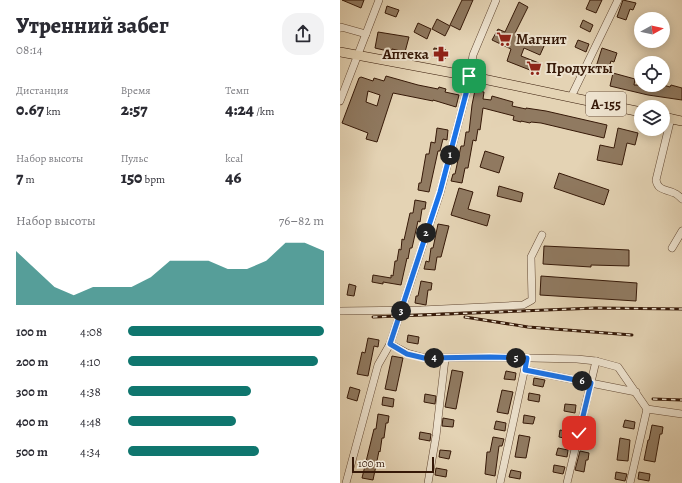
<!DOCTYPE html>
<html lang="ru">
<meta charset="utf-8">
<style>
:root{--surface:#fff;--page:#f2f2f3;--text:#2b2b33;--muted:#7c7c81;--accent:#0f766e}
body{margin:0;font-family:Alegreya,serif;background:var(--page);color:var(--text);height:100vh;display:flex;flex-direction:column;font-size:15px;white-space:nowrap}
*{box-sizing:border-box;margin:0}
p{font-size:13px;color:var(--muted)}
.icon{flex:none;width:22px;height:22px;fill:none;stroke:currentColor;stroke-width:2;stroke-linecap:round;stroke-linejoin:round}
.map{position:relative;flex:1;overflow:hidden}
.details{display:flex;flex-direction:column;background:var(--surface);width:340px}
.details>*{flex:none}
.needle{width:26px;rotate:82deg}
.controls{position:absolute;left:294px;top:12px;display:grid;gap:8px}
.controls a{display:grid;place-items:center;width:36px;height:36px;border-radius:50%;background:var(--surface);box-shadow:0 2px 10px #0003;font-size:20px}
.scale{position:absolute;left:12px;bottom:10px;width:82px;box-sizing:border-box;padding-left:4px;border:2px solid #361908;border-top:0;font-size:11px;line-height:14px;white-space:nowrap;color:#361908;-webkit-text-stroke:3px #ede2ce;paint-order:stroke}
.pin{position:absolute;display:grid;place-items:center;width:34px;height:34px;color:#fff;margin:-17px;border-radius:8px;box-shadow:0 2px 6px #0006}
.km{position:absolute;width:20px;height:20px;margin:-10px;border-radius:50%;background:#222;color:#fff;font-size:11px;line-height:20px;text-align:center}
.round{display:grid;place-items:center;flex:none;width:42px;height:42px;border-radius:16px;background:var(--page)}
.overview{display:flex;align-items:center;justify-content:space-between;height:68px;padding:0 16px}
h1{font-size:22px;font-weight:800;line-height:30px}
.figures{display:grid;grid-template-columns:repeat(3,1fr);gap:6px;height:68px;padding:4px 16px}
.figures div{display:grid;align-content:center}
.figures b{font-size:17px;font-weight:800}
.figures small{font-size:11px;font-weight:400}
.figures p{font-size:11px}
.chart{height:112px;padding:8px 16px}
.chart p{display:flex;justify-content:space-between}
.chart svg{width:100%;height:72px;margin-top:4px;fill:var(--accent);opacity:.7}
ul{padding:0 16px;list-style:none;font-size:13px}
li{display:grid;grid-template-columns:64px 48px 1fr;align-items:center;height:30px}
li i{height:10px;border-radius:5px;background:var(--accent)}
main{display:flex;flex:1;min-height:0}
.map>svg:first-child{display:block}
.building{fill:#907a61;stroke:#361908;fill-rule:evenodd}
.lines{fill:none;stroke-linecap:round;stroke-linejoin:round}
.minor-casing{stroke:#624833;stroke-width:8}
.major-casing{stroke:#361908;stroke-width:10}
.minor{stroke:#ede2ce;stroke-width:7}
.major{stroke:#e4d3b4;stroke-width:9}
.rail-casing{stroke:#361908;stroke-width:3}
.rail{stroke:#ede2ce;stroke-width:1.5;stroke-dasharray:4.5;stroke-linecap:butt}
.route-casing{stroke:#fff;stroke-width:8}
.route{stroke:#1a73e8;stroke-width:5}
.labels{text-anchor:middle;stroke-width:4;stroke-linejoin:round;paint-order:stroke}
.shield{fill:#ede2ce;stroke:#6d5543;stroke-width:1}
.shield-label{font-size:14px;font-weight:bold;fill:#361908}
.poi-label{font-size:15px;font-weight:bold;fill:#361908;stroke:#ede2ce;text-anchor:start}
</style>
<main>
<section class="details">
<div class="overview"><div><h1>Утренний забег</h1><p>08:14</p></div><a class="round"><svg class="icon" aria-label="share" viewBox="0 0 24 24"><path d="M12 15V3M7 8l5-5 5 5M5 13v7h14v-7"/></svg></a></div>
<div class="figures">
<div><p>Дистанция</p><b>0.67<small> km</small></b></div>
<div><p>Время</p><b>2:57</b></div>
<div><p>Темп</p><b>4:24<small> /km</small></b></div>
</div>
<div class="figures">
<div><p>Набор высоты</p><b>7<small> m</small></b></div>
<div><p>Пульс</p><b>150<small> bpm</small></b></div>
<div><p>kcal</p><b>46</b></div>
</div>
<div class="chart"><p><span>Набор высоты</span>76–82 m</p>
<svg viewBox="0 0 160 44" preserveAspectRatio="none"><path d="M0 44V11L10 22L20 33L30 38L40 33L50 33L60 33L70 27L80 17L90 17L100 17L110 22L120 22L130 17L140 6L150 6L160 11V44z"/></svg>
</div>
<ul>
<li><b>100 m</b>4:08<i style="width:100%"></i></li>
<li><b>200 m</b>4:10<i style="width:97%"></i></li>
<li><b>300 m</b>4:38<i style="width:63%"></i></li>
<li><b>400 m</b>4:48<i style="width:55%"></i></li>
<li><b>500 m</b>4:34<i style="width:67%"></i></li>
</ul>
</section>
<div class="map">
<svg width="342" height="483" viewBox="0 0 342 483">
<rect width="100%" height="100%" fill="#e4d3b4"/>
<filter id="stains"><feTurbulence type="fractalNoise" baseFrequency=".005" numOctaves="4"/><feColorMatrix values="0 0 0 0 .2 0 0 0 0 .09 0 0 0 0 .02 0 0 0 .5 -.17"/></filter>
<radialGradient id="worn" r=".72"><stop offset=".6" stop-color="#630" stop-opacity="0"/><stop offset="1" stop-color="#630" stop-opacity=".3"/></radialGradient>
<g class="building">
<polygon points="2,0 24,0 21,8"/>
<polygon points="122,0 133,0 120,30 110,25"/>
<polygon points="250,0 262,0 256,13 246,9"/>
<polygon points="283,0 296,3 293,10 290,9 286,20 277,17"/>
<polygon points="179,2 188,7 175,33 204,46 200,55 184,48 181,56 199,63 195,72 167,61 171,49 152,40 158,29 165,32"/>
<polygon points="47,6 59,10 56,17 45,13"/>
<polygon points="97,19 110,26 105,36 92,29"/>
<polygon points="243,20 253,25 250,32 240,27"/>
<polygon points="78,23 91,29 87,39 74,32"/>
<polygon points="38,32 69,37 65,52 52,49 52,52 35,48"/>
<polygon points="238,40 249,44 246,52 235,47"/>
<polygon points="94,48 106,50 105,59 93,57"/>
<polygon points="262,48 277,53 274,62 271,61 267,73 255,70"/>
<polygon points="273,73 295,79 294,85 323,85 330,87 331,85 342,88 342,100 308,95 270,86"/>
<path d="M46,76L78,85L98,89L99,87L106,89L105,92L119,95L116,107L93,100V101L53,93L37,142L26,139L28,133L2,123L19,78L21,77L33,81L34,78L44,81ZM28,91L40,95L37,106L26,102Z"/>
<polygon points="135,90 144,92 143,99 151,100 152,96 173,102 172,106 186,109 186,108 206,111 267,125 264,138 201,123 191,122 190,123 181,121 181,122 173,120 174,116 143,108 140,130 138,129 136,141 133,140 128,168 125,168 122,183 111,181 113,174 115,174 121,146 124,146 126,132 129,132 132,105"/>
<polygon points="97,128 108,130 107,140 103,139 100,151 98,151 89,192 78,190 79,183 81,183 86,154 89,154 91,142 95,143"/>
<polygon points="278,128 298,133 295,145 287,143 282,165 257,160 260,145 274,148"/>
<polygon points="145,151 164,157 159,173 140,167"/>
<polygon points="219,173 269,190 264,205 214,188"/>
<polygon points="159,186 183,193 181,202 157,196"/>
<polygon points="119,188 133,192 128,209 150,215 147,226 111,215"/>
<polygon points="75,200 86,202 85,209 82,209 80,222 78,221 72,248 70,248 68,259 67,258 61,285 43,282 43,284 32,282 33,275 51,278 51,275 53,276 55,261 57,261 59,249 61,250 62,239 64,240 70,213 73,213"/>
<polygon points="98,224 109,226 101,257 97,257 95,270 84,269 86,261 89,262 91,248 93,248"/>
<polygon points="204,246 289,250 289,266 251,265 251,267 203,264"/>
<polygon points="201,276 297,283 296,301 200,295"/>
<polygon points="81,281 92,283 91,290 88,290 86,305 75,303 76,296 78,296"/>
<polygon points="9,284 16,286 14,296 7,295"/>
<polygon points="68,335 79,337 78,344 67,342"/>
<polygon points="28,338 39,340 38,347 34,346 28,376 17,374 22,352 25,353"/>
<polygon points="52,356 63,358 56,391 45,389"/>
<polygon points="112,370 123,372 116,409 105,407"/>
<polygon points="166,371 176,373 175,380 164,379"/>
<polygon points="194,378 205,380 203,387 193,385"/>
<polygon points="10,387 20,390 17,401 7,398"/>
<polygon points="162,390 173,392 168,414 157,412"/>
<polygon points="189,393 200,395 199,402 188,400"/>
<polygon points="85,394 96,396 95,404 84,402"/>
<polygon points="43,397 54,399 53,407 42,405"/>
<polygon points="225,404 236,405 235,413 224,411"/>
<polygon points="38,414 49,416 48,423 46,423 44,438 42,438 40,452 39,451 33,480 22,478 34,429 36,429"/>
<polygon points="184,415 195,417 193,424 183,423"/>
<polygon points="103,418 114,420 113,427 102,426"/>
<polygon points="285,420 295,422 294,429 283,427"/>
<polygon points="156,421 166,423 165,431 154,429"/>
<polygon points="312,425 323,427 322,434 320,434 315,462 304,460 308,440 309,440"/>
<polygon points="220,430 231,432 229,439 219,437"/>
<polygon points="80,432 91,434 90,441 79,439"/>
<polygon points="179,435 190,437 186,458 175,457"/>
<polygon points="153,437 164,439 162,446 159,446 155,476 145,474 147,452 150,452"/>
<polygon points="280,438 290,440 288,461 277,460"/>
<polygon points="218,448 228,450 227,457 216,455"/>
<polygon points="100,450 111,451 109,459 99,457"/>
<polygon points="240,451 249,453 248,460 246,460 244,472 235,470"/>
<polygon points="214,465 225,467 223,474 213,472"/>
<polygon points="96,468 107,470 106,477 95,475"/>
<polygon points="171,470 181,472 180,479 169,477"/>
<polygon points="276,472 287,474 285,481 275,479"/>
<polygon points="299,472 310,474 309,481 298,479"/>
</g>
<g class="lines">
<g class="minor-casing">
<g id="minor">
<polyline points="0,28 1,27 26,34"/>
<polyline points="231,97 278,0"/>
<polyline points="0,101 39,0"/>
<path d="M331,118L316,180C318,191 326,189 334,193C337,194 340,197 342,199"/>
<polyline points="332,248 342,231"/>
<polyline points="0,311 81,310 183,305 192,300 191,257 202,235"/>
<polyline points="50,344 67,353 85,358 150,357 237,359 256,361 278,367 307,409 342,414"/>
<polyline points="185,370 296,392"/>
<polyline points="6,483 38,365 50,344 100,193 128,86 133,55 156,0"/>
<polyline points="88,483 96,436 105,359"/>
<polyline points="160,483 187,358"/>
<polyline points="227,483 256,361"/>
<polyline points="290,483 307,409"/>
</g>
</g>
<g class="major-casing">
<g id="major">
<polyline points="0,52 129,76 301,112"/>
<polyline points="323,117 342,121"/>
</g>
</g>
<use href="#minor" class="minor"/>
<use href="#major" class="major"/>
<g class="rail-casing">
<g id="rail">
<polyline points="33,317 256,308 342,309"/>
<polyline points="125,317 188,327 292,335"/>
<polyline points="313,399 342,400"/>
</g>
</g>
<use href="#rail" class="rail"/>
</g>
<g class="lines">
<g class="route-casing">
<polyline id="route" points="129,76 128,86 100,192 50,344 67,354 84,358 150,357 187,358 185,370 251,383 239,433"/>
</g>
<use href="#route" class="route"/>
</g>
<defs>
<g id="supermarket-bare" transform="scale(1.2)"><path d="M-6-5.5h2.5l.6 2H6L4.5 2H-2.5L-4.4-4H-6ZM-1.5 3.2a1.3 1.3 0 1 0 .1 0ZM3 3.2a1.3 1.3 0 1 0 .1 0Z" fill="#8f2418" stroke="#ede2ce" stroke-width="2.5" paint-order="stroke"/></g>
<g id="pharmacy-bare" transform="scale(1.2)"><path d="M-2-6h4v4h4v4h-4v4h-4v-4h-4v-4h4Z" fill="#8f2418" stroke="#ede2ce" stroke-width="2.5" paint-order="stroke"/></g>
</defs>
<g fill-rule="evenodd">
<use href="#supermarket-bare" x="164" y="39"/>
<use href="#pharmacy-bare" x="101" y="54"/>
<use href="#supermarket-bare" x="194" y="68"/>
</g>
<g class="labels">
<rect class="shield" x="246" y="92" width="40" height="24" rx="3"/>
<g class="shield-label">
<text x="266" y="109">А-155</text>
</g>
<g class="poi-label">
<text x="176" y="44">Магнит</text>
<text x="89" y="59" text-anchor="end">Аптека</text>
<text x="206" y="73">Продукты</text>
</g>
</g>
<rect width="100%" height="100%" filter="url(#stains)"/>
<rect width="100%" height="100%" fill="url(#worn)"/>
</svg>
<div class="controls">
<a><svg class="needle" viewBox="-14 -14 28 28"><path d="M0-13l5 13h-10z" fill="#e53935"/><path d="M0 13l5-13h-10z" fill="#7c7c81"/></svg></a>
<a><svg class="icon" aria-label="locate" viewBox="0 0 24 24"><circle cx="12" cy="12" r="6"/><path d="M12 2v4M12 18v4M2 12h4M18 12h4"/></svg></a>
<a><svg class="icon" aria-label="layers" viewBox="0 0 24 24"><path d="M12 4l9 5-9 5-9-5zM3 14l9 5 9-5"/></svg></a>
</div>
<div class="scale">100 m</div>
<div class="pin" style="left:129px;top:76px;background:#1e9e55"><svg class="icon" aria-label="arrive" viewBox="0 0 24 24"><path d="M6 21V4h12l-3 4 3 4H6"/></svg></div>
<div class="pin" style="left:239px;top:433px;background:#d93025"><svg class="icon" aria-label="check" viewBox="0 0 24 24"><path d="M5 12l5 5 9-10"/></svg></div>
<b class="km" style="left:110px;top:155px">1</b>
<b class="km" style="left:86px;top:233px">2</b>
<b class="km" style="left:61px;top:311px">3</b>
<b class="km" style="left:94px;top:358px">4</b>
<b class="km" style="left:176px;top:358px">5</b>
<b class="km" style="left:242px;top:381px">6</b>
</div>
</main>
